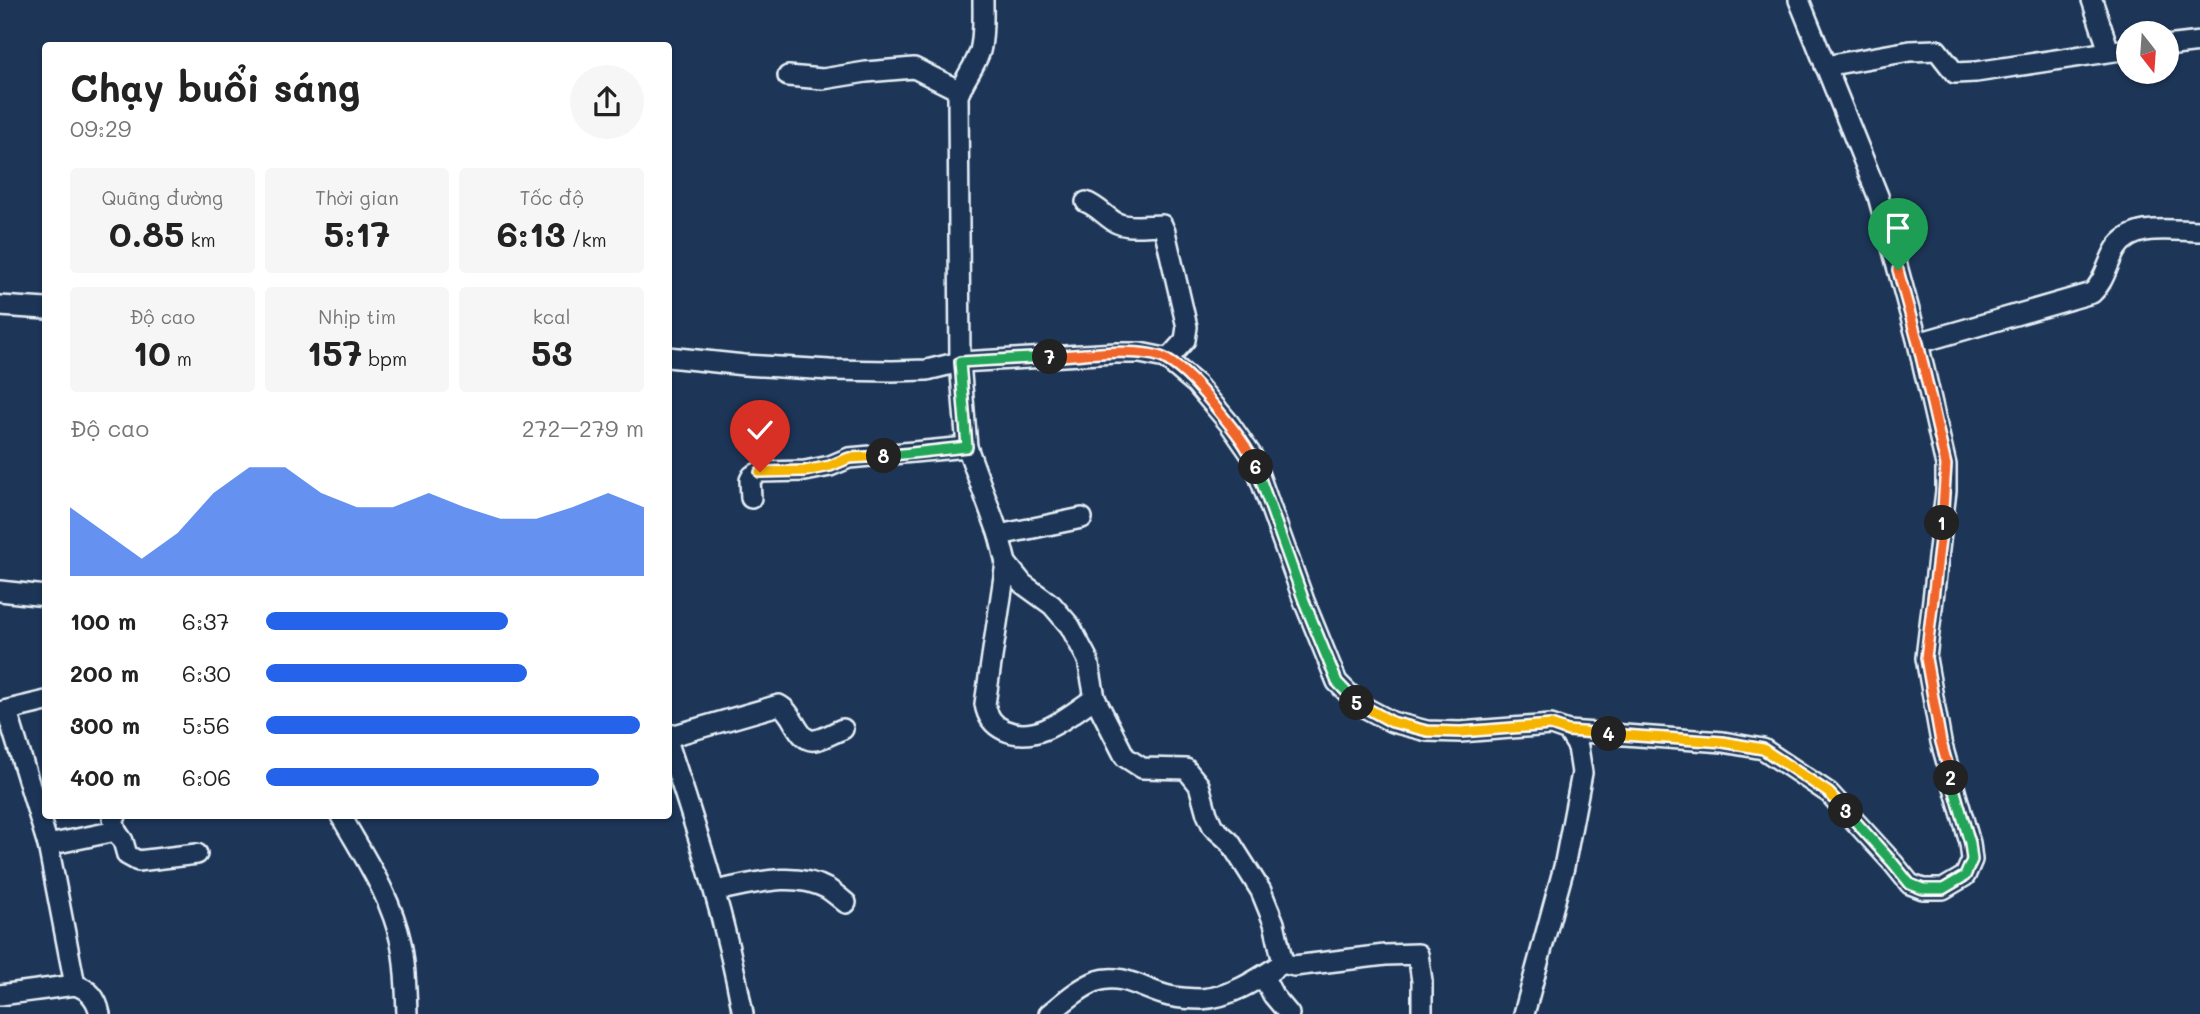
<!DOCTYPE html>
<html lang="vi">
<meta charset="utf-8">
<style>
:root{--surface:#fff;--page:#f6f6f6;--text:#222;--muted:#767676;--accent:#2563eb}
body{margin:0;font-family:Mali,sans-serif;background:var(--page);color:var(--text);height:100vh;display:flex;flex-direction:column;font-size:26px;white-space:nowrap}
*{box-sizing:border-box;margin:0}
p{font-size:23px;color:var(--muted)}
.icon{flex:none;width:38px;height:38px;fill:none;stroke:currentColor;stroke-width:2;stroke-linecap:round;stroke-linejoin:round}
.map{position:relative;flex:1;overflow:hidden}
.sheet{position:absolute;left:42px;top:42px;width:630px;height:777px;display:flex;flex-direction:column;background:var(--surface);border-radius:7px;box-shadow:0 2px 5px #0004}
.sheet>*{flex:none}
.needle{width:46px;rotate:163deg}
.buttons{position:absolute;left:2116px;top:21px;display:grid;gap:14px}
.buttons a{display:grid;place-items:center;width:63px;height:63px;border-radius:50%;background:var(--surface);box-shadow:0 2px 5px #0004;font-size:35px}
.pin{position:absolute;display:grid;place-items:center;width:60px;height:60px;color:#fff;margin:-72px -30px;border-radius:50% 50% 50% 0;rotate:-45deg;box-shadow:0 0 7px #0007}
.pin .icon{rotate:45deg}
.km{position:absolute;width:35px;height:35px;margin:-18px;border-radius:50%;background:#222;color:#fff;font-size:19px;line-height:35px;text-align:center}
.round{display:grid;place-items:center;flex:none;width:74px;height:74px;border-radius:37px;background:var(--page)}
.summary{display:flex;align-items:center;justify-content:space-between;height:119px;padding:0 28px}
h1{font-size:38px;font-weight:700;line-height:52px}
.figures{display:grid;grid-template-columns:repeat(3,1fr);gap:10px;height:119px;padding:7px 28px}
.figures div{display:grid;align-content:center;border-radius:7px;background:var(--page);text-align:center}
.figures b{font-size:35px;font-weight:700}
.figures small{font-size:19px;font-weight:400}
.figures p{font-size:19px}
.chart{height:196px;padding:14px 28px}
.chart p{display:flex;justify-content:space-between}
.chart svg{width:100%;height:126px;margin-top:7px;fill:var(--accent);opacity:.7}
ul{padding:0 28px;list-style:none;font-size:23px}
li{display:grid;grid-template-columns:112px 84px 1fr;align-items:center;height:52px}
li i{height:18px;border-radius:9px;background:var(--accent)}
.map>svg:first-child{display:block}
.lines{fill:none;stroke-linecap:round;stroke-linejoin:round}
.minor-casing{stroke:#e8f1f8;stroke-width:24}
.minor{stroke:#1d3557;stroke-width:19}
.split-1-casing{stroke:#fff;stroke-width:14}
.split-2-casing{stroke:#fff;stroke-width:14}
.split-3-casing{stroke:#fff;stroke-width:14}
.split-4-casing{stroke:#fff;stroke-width:14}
.split-5-casing{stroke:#fff;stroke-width:14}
.split-6-casing{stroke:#fff;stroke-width:14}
.split-7-casing{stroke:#fff;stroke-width:14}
.split-8-casing{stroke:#fff;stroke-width:14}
.split-9-casing{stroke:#fff;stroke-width:14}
.split-1{stroke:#f0652b;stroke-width:9}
.split-2{stroke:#f0652b;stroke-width:9}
.split-3{stroke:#22a559;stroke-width:9}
.split-4{stroke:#f5b400;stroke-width:9}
.split-5{stroke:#f5b400;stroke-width:9}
.split-6{stroke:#22a559;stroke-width:9}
.split-7{stroke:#f0652b;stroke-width:9}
.split-8{stroke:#22a559;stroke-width:9}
.split-9{stroke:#f5b400;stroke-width:9}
</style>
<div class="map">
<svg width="2200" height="1014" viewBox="0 0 2200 1014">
<rect width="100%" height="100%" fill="#1d3557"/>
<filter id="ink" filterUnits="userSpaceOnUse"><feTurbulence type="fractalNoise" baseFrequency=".0143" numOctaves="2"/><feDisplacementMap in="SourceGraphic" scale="14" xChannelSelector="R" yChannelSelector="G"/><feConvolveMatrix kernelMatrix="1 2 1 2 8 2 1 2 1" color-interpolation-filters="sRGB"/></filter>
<g filter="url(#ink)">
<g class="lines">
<g class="minor-casing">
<g id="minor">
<path d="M983,0C983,16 984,36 980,51C975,67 963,80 958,96L960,362L967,447L999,535L1006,563L1023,584L1052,605L1070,626L1088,660L1095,698L1125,757L1142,768L1186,769L1199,785L1207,814L1213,827L1230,842L1261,891L1274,923L1283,963L1294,966L1385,955L1418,954L1422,981V1014"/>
<polyline points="2092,0 2109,51"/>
<polyline points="2166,46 2200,42"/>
<polyline points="1825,66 1910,51 1937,50 1955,73 1976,72 2128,49"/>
<polyline points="788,76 823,79 866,72 914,68 960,91"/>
<path d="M1086,202C1098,207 1104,215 1115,222C1127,229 1148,225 1162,225L1165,232L1187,327L1185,340L1167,360"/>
<polyline points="0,306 46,309"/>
<path d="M1918,343L2092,293C2105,281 2107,264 2116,249C2133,222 2173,231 2200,231"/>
<polyline points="668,357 744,365 830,370 892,371 927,370 960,362 1116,353 1140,353 1165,358 1196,384 1229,423 1252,456 1304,601 1337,682 1360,705 1392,722 1427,731 1460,732 1551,725 1568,731 1578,747 1582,773 1564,867 1524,1014"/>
<polyline points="751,498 750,480 752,476 760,472 805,471 830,466 849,458 967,447"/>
<polyline points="999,535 1082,518"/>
<path d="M1006,563L985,704C987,716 993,725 1004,730C1038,745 1069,715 1095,698"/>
<polyline points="0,591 46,596"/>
<path d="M7,711L48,845L75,985C89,989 97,999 100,1014"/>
<polyline points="0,712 46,701"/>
<polyline points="1568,731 1723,742 1763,749 1829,793 1893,863 1910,884 1923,889 1943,889 1965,876 1972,860 1970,843 1941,742 1926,658 1946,491 1946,465 1918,343 1878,196 1799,0"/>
<path d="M668,737L779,705C794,712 798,743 815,740C824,739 834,732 843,729"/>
<path d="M668,743C698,833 726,921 743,1014"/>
<path d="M341,816C364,857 391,896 401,943C406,967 406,990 407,1014"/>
<polyline points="116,831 123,841 127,855 138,861 197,854"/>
<polyline points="48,845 116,831 113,818 116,816"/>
<path d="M715,891C752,884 793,870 828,889C834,893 840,898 846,903"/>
<polyline points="1263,976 1273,995 1289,1014"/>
<polyline points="0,995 75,985"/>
<path d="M1049,1014C1064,1002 1079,988 1097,981C1122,972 1146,991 1169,996C1179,998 1191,999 1201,999C1232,997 1258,979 1283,963"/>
</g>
</g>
<use href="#minor" class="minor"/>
</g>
</g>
<g class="lines" filter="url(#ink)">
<g class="split-1-casing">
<polyline id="split-1" points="1898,270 1918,343 1946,465 1942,523"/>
</g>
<g class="split-2-casing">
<polyline id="split-2" points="1942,523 1926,658 1941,742 1951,778"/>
</g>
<g class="split-3-casing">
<polyline id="split-3" points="1846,811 1893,863 1910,884 1923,889 1943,889 1965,876 1972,860 1970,843 1951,778"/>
</g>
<g class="split-4-casing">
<polyline id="split-4" points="1609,734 1723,742 1763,749 1829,793 1846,811"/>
</g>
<g class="split-5-casing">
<polyline id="split-5" points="1357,703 1392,722 1427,731 1461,732 1551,725 1568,731 1609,734"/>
</g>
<g class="split-6-casing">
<polyline id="split-6" points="1256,467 1304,601 1337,682 1357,703"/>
</g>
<g class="split-7-casing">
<path id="split-7" d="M1050,357C1077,355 1145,346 1167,360C1187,372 1202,391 1217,409C1231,426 1248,446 1256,467"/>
</g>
<g class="split-8-casing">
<polyline id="split-8" points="884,456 967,447 960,362 1050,357"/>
</g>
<g class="split-9-casing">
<polyline id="split-9" points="760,472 805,471 830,466 849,458 884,456"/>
</g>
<use href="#split-1" class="split-1"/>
<use href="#split-2" class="split-2"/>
<use href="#split-3" class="split-3"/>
<use href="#split-4" class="split-4"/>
<use href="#split-5" class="split-5"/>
<use href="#split-6" class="split-6"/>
<use href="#split-7" class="split-7"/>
<use href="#split-8" class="split-8"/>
<use href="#split-9" class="split-9"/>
</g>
</svg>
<div class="buttons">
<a><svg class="needle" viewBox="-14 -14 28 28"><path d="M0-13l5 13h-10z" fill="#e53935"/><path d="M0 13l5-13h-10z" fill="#767676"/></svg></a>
</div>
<div class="pin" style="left:1898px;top:270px;background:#1e9e55"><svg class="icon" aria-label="arrive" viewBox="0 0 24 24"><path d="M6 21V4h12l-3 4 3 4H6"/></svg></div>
<div class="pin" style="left:760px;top:472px;background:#d93025"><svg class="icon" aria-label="check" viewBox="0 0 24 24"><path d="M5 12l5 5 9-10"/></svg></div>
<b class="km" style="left:1942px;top:523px">1</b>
<b class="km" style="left:1951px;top:778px">2</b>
<b class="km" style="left:1846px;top:811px">3</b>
<b class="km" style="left:1609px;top:734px">4</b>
<b class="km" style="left:1357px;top:703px">5</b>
<b class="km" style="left:1256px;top:467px">6</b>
<b class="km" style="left:1050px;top:357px">7</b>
<b class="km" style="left:884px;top:456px">8</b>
<section class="sheet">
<div class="summary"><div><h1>Chạy buổi sáng</h1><p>09:29</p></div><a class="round"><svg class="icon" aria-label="share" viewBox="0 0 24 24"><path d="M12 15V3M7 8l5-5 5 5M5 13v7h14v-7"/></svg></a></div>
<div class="figures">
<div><p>Quãng đường</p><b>0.85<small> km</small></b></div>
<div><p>Thời gian</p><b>5:17</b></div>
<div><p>Tốc độ</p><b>6:13<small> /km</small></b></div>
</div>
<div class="figures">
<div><p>Độ cao</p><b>10<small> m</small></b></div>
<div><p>Nhịp tim</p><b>157<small> bpm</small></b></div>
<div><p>kcal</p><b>53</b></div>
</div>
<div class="chart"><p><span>Độ cao</span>272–279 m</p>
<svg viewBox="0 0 160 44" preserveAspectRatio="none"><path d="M0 44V20L10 29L20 38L30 29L40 15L50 6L60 6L70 15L80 20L90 20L100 15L110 20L120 24L130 24L140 20L150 15L160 20V44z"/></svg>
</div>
<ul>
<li><b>100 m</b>6:37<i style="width:64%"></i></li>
<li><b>200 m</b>6:30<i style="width:69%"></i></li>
<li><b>300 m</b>5:56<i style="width:99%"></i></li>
<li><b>400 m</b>6:06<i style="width:88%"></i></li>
</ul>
</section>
</div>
